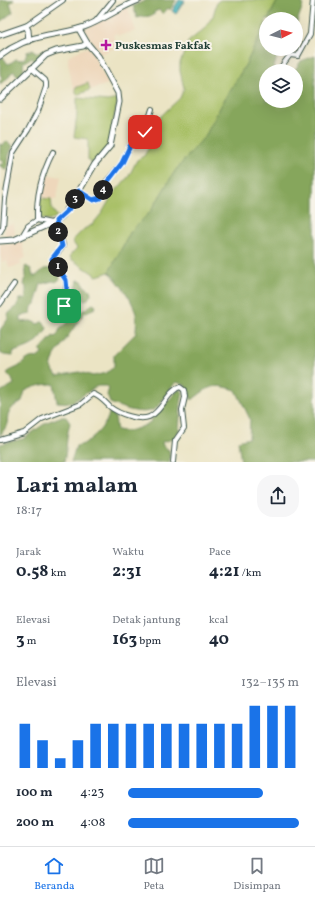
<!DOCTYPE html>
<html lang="id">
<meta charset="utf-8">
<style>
:root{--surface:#fff;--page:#f6f6f7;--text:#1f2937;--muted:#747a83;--line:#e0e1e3;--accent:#1a73e8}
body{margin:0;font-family:Vollkorn,serif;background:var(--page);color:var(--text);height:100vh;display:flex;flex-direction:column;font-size:15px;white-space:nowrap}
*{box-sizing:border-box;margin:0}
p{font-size:13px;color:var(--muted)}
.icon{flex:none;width:22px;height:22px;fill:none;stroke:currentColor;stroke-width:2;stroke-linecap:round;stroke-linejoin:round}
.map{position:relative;height:462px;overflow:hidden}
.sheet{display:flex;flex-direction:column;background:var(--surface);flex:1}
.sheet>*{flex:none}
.needle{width:26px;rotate:84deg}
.buttons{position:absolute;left:259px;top:12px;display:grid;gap:8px}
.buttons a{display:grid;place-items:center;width:44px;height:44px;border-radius:50%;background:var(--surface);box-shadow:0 4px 16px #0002;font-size:20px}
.pin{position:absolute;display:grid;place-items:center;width:34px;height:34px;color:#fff;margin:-17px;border-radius:8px;box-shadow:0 2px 6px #0006}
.km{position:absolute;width:20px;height:20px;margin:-10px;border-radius:50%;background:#222;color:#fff;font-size:11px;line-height:20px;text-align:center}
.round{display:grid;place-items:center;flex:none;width:42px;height:42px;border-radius:16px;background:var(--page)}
.overview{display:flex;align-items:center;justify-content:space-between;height:68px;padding:0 16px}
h1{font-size:22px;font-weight:700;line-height:30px}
.figures{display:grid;grid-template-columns:repeat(3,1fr);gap:6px;height:68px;padding:4px 16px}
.figures div{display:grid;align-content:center}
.figures b{font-size:17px;font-weight:700}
.figures small{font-size:11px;font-weight:400}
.figures p{font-size:11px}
.chart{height:112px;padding:8px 16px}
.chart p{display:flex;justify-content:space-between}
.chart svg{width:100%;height:72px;margin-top:4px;stroke:var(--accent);stroke-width:6}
ul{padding:0 16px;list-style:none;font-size:13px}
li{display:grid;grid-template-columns:64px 48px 1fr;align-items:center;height:30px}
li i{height:10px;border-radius:5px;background:var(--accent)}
.dock{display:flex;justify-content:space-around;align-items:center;height:56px;border-top:1px solid var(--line);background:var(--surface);font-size:11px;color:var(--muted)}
.dock a{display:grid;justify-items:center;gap:2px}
.dock .current{color:var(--accent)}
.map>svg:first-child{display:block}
.built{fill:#eed7bb}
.green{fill:#a8c066;stroke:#647e4d}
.forest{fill:#86a65b;stroke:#527248}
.water{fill:#3cadb6;stroke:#2e7575}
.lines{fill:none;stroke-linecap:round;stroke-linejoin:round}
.minor-casing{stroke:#3e564a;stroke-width:6}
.major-casing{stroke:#3e564a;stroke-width:7}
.minor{stroke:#fff;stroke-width:4}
.major{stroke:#fff;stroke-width:5}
.route-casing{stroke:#fff;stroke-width:8}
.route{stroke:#1a73e8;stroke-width:5}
.poi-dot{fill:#b5179e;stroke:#f7f3e8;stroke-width:1.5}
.labels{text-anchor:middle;stroke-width:4;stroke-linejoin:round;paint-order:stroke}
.poi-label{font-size:11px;font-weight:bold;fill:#1f3d34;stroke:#f7f3e8;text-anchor:start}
</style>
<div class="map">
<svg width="315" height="462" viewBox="0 0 315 462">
<rect width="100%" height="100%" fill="#f7f3e8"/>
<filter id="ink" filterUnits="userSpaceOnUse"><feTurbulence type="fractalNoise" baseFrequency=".025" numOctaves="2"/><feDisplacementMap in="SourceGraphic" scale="8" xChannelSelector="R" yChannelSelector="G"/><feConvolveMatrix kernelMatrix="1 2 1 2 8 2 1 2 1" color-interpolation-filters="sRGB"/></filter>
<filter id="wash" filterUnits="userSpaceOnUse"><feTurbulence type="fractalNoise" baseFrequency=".012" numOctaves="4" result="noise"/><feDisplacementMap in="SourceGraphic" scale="16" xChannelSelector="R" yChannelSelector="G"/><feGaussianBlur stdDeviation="0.9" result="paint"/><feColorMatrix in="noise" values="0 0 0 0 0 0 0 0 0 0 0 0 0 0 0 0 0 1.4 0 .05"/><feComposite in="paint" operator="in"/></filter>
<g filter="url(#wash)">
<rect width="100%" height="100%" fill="#ebe4c4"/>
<g class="built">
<polygon points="127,6 136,31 118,36 117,33 113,35 118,47 100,54 84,29 109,16 116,31 110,16"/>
<polygon points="88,47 91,50 108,84 76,95 72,83 68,63 68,57 71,54"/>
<polygon points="45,174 61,177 56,200 40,197"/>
<polygon points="14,224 15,235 5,236 4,226"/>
<polygon points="21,240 26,258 20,260 21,265 9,268 7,261 2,262 0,255 0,244 11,244"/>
</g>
<g class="green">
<polygon points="220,0 278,0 268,19 266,19 266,23 246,64 222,104 206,135 175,171 151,211 131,231 109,272 97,276 71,259 70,255 77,248 72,241 84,229 92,225 102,213 113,194 129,176 137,160 144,156 151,144 161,116 180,98 184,88 180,71 180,63 188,42 204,29 213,16 217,2"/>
<polygon points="88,83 90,90 77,95 75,88"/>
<polygon points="77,98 108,101 118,99 108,147 92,163 88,160 88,139 74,137 77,114"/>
<path d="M40,198L51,199L52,209L57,216C51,221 46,220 39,218L38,211Z"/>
</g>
<g class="forest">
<polygon points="0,0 14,0 10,3 13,12 0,22"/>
<path d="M147,0H176L170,10L168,8L163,14L159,10L154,12V15C148,17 143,16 137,18L133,6Z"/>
<polygon points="278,0 302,0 303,5 296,25 296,19 268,19"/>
<path d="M266,23V49H280L278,53L273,71H266V101H296V71H294L301,61L315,56V462H241L238,441L249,438L250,419L236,390C213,383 210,386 192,400L185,385L176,382C171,387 160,406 155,409C143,416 122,408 110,403L107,395L109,388L107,386H97L71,403L57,402L54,384C43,384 35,386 25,391L22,401L13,407L8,414L7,425L0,436V392L14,384L12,379L7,373C10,370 14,369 18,367C24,363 29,355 37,358L42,354L40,350L53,336L55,337L59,333V330L73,317L93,304L96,306L95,308L84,313L55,355L51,367L57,376L79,372L93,376L106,373L114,367V355L136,333C136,328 137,320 136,314C133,300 119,282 109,272L131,231L151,211L175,171L206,135L222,104L246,64Z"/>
<polygon points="34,50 35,53 42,51 42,56 35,62 32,57 23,63 24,70 18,77 14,71 9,75 10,76 0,84 0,80 2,78 0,74 0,59 3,57 7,63 9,64 16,59 21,60 25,58 27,52"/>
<polygon points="6,141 13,146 9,155 7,170 0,166 0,164 2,165 4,161 0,160 0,144 3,145"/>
<path d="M26,266L31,269L33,276H36L44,269L55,268L59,273L60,279L56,282L53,281L41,284L35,304L32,307L31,314L21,316V322L31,321L38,324L43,321L47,328C39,344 30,347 13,352V356L4,355L0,353V330L8,319V314L16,307L20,299H25L26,296V287L24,285L26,275L25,267Z"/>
<polygon points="78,280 82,281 84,286 90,290 91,294 88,299 85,300 79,296 76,292"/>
<path d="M178,390H181L183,392L181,403L179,431L173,439L162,442L163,446L169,450L170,458L169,462H71L76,446C79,445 83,445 85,443C94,437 108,424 109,413H113C117,419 115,424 117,430C130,433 139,428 150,423L152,419Z"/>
<path d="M60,417H66L70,423C66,436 67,449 64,462H0V444L23,439L47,422Z"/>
</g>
<polygon class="water" points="179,0 185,0 176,14 172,11"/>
</g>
<g filter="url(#ink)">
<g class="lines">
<g class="minor-casing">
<g id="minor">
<polyline points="95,22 113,0"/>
<polyline points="26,26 63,0"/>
<polyline points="278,71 290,55 298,56 310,34 313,0"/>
<polyline points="79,191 93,200 100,198 106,182 122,163 130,146 138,142 144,134 152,109"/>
<path d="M37,220C36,196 42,173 53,152"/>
<polyline points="56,221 63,245 61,249 52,259 66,280 66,297 64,306"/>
<polyline points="0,232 3,227 5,199 13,153 28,130 38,111 46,87 46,83 45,80 31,68"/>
<polyline points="22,236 28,226 37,220 51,223"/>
<polyline points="0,304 14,284"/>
<path d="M0,440L24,433L42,419L81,404L93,394C100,396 105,402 110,407C119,414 139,421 149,417C162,412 168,390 180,387L184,390L185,397L182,410L184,428L175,441L173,462"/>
</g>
</g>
<g class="major-casing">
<g id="major">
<polyline points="0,35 26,26 28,30 29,41"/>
<path d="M0,56C13,46 31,38 48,35C60,33 72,31 84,27C103,20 120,7 139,0"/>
<polyline points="0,99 46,55 56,51 83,46 87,43"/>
<polyline points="0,241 14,240 56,221 63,215 72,203 95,164 110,146 119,102 118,93 98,56 87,43 79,29"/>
</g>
</g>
<use href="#minor" class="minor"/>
<use href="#major" class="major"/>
</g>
</g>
<g class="lines" filter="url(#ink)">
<g class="route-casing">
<polyline id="route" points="64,306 67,290 66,280 52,259 62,246 56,221 68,210 79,191 93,200 100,198 105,185 122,163 130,146 138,142 145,132"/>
</g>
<use href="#route" class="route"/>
</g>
<path class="poi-dot" d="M104 39h4v4h4v4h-4v4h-4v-4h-4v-4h4z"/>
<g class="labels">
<g class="poi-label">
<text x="115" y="49">Puskesmas Fakfak</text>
</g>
</g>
</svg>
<div class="buttons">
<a><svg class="needle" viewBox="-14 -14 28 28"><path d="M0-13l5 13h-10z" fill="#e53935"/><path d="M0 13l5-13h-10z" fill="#747a83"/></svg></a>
<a><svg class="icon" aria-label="layers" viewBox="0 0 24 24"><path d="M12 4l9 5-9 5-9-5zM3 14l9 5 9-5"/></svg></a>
</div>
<div class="pin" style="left:64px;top:306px;background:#1e9e55"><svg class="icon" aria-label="arrive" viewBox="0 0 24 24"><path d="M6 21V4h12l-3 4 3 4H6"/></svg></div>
<div class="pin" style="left:145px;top:132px;background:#d93025"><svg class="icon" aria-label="check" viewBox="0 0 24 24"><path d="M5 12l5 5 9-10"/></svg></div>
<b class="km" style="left:58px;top:267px">1</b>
<b class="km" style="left:58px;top:232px">2</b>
<b class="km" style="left:75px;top:199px">3</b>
<b class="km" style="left:103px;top:190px">4</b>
</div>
<section class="sheet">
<div class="overview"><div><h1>Lari malam</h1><p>18:17</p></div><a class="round"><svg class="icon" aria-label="share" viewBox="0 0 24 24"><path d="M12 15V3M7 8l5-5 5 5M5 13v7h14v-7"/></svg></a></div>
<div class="figures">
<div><p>Jarak</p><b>0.58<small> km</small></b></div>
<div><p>Waktu</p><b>2:31</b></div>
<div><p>Pace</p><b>4:21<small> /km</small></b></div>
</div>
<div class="figures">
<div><p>Elevasi</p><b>3<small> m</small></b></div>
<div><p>Detak jantung</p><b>163<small> bpm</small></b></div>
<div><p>kcal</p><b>40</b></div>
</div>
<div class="chart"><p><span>Elevasi</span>132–135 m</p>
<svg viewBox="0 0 160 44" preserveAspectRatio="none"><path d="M5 44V17M15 44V27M25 44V38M35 44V27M45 44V17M55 44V17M65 44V17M75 44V17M85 44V17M95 44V17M105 44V17M115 44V17M125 44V17M135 44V6M145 44V6M155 44V6"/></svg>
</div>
<ul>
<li><b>100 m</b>4:23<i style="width:79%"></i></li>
<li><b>200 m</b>4:08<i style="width:100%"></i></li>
</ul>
</section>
<nav class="dock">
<a class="current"><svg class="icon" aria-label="home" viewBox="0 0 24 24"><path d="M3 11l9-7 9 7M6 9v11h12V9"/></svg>Beranda</a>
<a><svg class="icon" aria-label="map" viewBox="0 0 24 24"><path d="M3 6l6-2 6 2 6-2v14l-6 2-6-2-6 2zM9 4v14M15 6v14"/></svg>Peta</a>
<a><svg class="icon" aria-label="saved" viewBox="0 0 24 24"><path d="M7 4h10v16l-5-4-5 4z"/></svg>Disimpan</a>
</nav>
